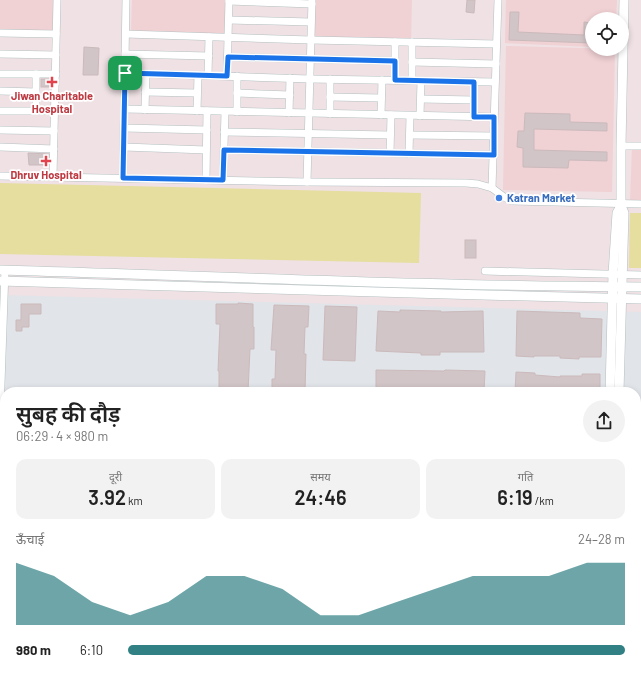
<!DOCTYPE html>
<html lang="hi">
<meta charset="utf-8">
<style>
:root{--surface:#fff;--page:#f2f2f2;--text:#222;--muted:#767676;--accent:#308084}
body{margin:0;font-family:Barlow,"Noto Sans Devanagari",sans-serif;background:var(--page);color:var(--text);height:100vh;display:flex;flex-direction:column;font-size:15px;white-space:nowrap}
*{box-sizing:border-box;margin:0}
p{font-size:13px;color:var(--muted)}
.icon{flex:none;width:22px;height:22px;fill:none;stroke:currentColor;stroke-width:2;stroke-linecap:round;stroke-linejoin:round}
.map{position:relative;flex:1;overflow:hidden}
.side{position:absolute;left:0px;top:387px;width:641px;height:286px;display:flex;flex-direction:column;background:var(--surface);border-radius:16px 16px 0 0;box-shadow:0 2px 6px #0003}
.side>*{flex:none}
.buttons{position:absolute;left:585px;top:12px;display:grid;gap:8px}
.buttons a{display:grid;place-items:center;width:44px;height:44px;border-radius:50%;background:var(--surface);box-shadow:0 2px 6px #0003;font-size:20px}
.pin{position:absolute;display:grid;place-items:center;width:34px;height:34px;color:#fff;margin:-17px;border-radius:8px;box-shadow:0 2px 6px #0006}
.round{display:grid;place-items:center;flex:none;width:42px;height:42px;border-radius:21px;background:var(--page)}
.summary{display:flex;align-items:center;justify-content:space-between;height:68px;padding:0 16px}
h1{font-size:22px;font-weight:600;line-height:30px}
.figures{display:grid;grid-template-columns:repeat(3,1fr);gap:6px;height:68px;padding:4px 16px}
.figures div{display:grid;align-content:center;border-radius:10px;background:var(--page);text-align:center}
.figures b{font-size:20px;font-weight:600}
.figures small{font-size:11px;font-weight:400}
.figures p{font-size:11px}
.chart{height:112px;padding:8px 16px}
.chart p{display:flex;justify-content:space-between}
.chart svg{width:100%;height:72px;margin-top:4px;fill:var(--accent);opacity:.7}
ul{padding:0 16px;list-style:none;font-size:13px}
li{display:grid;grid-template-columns:64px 48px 1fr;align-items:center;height:30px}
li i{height:10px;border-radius:5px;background:var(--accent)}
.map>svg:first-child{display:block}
.industrial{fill:#e1e4e8;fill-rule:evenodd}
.education{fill:#f0d1d4}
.green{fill:#e5de9e}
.building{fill:#d2c5c7;stroke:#cbbabc}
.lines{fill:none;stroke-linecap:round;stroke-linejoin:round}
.minor-casing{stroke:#b4c0c1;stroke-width:8}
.tertiary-casing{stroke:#b4c0c1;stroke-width:10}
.minor{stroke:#fff;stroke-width:7}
.tertiary{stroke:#fff;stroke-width:9}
.route-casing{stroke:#fff;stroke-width:8}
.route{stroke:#1a73e8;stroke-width:5}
.health-dot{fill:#e0444e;stroke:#fff;stroke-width:1.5}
.shop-dot{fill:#3f7fe0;stroke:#fff;stroke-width:1.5}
.labels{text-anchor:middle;stroke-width:3.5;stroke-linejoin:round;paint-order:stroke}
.health-label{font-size:11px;font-weight:bold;fill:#be3a42;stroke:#fff}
.shop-label{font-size:11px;font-weight:bold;fill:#366cbe;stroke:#fff;text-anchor:start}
</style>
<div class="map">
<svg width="641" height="673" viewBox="0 0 641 673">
<rect width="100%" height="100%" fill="#efe1e4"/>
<path class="industrial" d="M0,295L641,312V673H0ZM5,392H636V668H5Z"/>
<g class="education">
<polygon points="0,0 54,0 53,31 0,30"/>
<polygon points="132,0 227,0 226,36 131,33"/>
<polygon points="315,0 412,0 411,40 314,38"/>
<polygon points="506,0 617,0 616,19 592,19 592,47 505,43"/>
<polygon points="506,46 615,49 612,192 503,190"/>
<polygon points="632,148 641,148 641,202 630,202"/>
</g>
<g class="green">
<polygon points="0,183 421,193 419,263 0,254"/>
<polygon points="630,213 641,213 641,268 629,268"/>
</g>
<g class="building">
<polygon points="467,0 475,0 474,13 466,12"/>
<polygon points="510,12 519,12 518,32 584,35 584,22 592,23 592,43 509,40"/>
<polygon points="84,47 99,48 98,75 83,75"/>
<rect x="41" y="79" width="9" height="8"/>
<polygon points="525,113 570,114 570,122 607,123 607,131 534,129 534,150 607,152 607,161 569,160 568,168 523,167 523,148 517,147 518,131 524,131"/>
<polygon points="28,153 49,154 48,165 29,165"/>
<rect x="465" y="240" width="11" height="18"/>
<polygon points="238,303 253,304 253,327 254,327 254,349 250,349 248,392 219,392 219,371 218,371 220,324 216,324 216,304 238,304"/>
<polygon points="21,304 41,304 41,314 29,314 29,327 22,327 22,331 16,331 16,320 21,320"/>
<polygon points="274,305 309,306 308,327 305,327 304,354 306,354 305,392 272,392 272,379 275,379 276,350 271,350"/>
<polygon points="325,306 357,307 355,361 323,360"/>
<polygon points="400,310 441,311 441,312 483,311 484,352 440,352 440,355 421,355 421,353 376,351 378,311 400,312"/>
<polygon points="517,311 580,313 580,318 602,319 601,357 579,357 579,359 560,358 560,356 534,356 534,357 516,356"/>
<polygon points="376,370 444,371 445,370 485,371 484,392 376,392"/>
<polygon points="516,372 535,373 535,375 560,377 560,376 582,376 582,374 600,374 600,392 515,392"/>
</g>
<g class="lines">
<g class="minor-casing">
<g id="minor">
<polyline points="229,1 312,4"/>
<polyline points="229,20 311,22"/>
<polyline points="0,33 56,34"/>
<polyline points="126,34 311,40 496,44"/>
<polyline points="412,42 412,80"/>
<polyline points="0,54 56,55"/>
<polyline points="125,54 209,56"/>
<polyline points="228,57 395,61"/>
<polyline points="412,62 496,64"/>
<polyline points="125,73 310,79 495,82"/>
<polyline points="0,74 56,74"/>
<polyline points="208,75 209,37"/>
<polyline points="227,76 229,0"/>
<polyline points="395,80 395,42"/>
<polyline points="474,82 474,117"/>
<polyline points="0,91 36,92"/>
<polyline points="145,92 197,93"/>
<polyline points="237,93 290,95"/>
<polyline points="330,97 381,98"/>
<polyline points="421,99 474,100"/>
<polyline points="125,109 494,117"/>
<polyline points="145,110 146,74"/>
<polyline points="0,111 55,111"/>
<polyline points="36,111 36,74"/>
<polyline points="197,111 198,75"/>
<polyline points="237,112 237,76"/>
<polyline points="289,113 290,78"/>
<polyline points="330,114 330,79"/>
<polyline points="381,115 382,80"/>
<polyline points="420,116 421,81"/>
<polyline points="124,128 207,130"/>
<polyline points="0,130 54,131"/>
<polyline points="224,132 390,135"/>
<polyline points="410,135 494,136"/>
<polyline points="621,146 641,146"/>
<polyline points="0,147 54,149"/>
<polyline points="124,147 206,150"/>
<polyline points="224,150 494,155"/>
<polyline points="390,153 391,115"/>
<polyline points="409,154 410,116"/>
<polyline points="0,176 307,182 466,183 478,184 492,188 504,197 512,201 641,204"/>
<polyline points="53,177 57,0"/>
<polyline points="123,178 126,0"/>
<polyline points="206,180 207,111"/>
<polyline points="223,180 225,112"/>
<polyline points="307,182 312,0"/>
<polyline points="492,188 498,0"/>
<polyline points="485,271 641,275"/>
<polyline points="0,412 5,270"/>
<polyline points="0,540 5,540"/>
</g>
</g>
<g class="tertiary-casing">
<g id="tertiary">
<path d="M0,270C214,276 427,286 641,287"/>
<polyline points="0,281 447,294 641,299"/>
<polyline points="610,392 613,274 617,213 621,206"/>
<polyline points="619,392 624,213 621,206 621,146 624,0"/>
<polyline points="0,603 5,603"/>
<polyline points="0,611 5,611"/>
<polyline points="600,673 600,668"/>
<polyline points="611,673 611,668"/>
</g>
</g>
<use href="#minor" class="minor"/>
<use href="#tertiary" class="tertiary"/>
</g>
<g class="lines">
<g class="route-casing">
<polygon id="route" points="228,57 395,61 395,80 474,82 474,117 494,117 494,155 224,150 223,180 123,178 125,73 227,76"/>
</g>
<use href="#route" class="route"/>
</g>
<g class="health-dot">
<path d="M50 76h4v4h4v4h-4v4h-4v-4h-4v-4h4z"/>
<path d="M44 155h4v4h4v4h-4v4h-4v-4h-4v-4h4z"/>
</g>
<circle class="shop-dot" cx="499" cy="198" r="4"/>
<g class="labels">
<g class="health-label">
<text x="52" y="100">Jiwan Charitable<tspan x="52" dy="13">Hospital</tspan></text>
<text x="46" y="179">Dhruv Hospital</text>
</g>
<g class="shop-label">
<text x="507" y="202">Katran Market</text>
</g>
</g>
</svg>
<div class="buttons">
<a><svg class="icon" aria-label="locate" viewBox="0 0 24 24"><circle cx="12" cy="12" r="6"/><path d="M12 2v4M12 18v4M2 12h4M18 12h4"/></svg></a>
</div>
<div class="pin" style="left:125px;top:73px;background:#1e9e55"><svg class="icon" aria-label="arrive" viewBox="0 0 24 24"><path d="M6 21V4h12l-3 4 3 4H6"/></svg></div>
<section class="side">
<div class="summary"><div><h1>सुबह की दौड़</h1><p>06:29 · 4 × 980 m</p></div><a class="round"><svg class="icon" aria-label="share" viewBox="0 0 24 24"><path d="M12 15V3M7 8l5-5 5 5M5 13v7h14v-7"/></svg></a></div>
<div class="figures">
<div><p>दूरी</p><b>3.92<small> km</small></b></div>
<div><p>समय</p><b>24:46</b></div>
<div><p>गति</p><b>6:19<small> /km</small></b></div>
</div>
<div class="chart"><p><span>ऊँचाई</span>24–28 m</p>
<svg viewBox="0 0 160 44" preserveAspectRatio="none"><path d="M0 44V6L10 14L20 30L30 38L40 30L50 14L60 14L70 22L80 38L90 38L100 30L110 22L120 14L130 14L140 14L150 6L160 6V44z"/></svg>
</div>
<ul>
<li><b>980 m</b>6:10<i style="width:100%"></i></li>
</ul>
</section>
</div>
